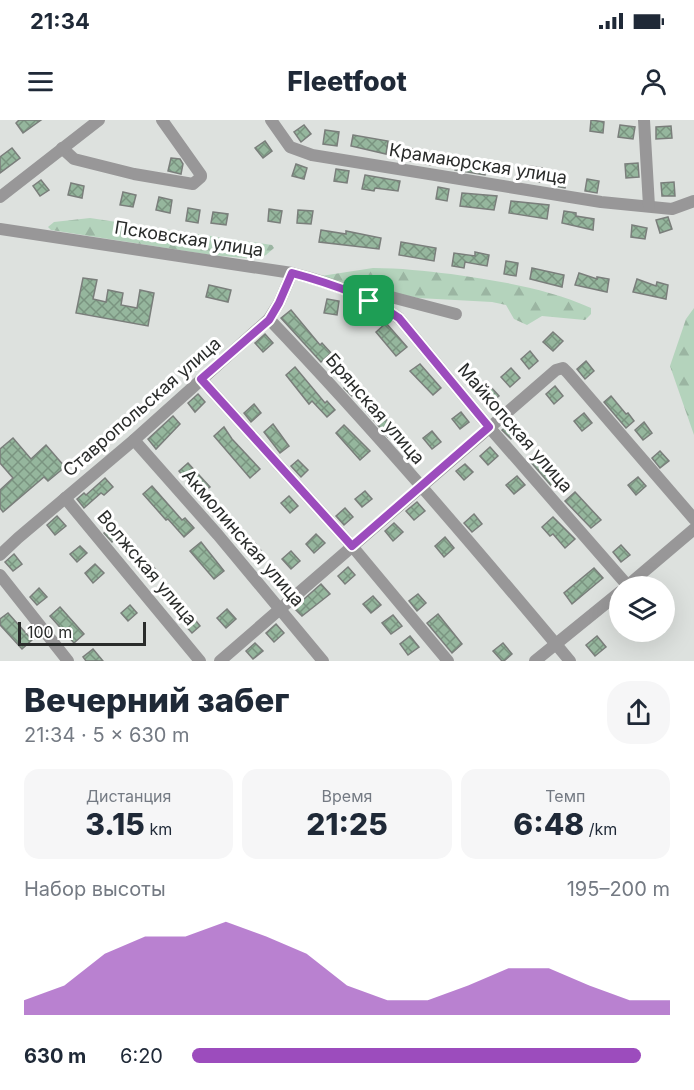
<!DOCTYPE html>
<html lang="ru">
<meta charset="utf-8">
<style>
:root{--surface:#fff;--page:#f6f6f7;--text:#1f2937;--muted:#747a83;--accent:#9c4cbd}
body{margin:0;font-family:Inter,sans-serif;background:var(--page);color:var(--text);height:100vh;display:flex;flex-direction:column;font-size:22px;white-space:nowrap}
*{box-sizing:border-box;margin:0}
p{font-size:20px;color:var(--muted)}
.icon{flex:none;width:33px;height:33px;fill:none;stroke:currentColor;stroke-width:2;stroke-linecap:round;stroke-linejoin:round}
.map{position:relative;height:541px;overflow:hidden}
.details{display:flex;flex-direction:column;background:var(--surface);flex:1}
.details>*{flex:none}
.fabs{position:absolute;left:609px;top:456px;display:grid;gap:12px}
.fabs a{display:grid;place-items:center;width:66px;height:66px;border-radius:50%;background:var(--surface);box-shadow:0 6px 24px #0002;font-size:30px}
.scale{position:absolute;left:18px;bottom:15px;width:128px;box-sizing:border-box;padding-left:6px;border:3px solid #2a2c2b;border-top:0;font-size:16px;line-height:21px;white-space:nowrap;color:#2a2c2b;-webkit-text-stroke:4px #fff;paint-order:stroke}
.pin{position:absolute;display:grid;place-items:center;width:51px;height:51px;color:#fff;margin:-26px;border-radius:12px;box-shadow:0 3px 9px #0006}
.round{display:grid;place-items:center;flex:none;width:63px;height:63px;border-radius:24px;background:var(--page)}
.head{display:flex;align-items:center;justify-content:space-between;height:102px;padding:0 24px}
h1{font-size:33px;font-weight:800;line-height:45px}
.figures{display:grid;grid-template-columns:repeat(3,1fr);gap:9px;height:102px;padding:6px 24px}
.figures div{display:grid;align-content:center;border-radius:15px;background:var(--page);text-align:center}
.figures b{font-size:30px;font-weight:800}
.figures small{font-size:16px;font-weight:400}
.figures p{font-size:16px}
.chart{height:168px;padding:12px 24px}
.chart p{display:flex;justify-content:space-between}
.chart svg{width:100%;height:108px;margin-top:6px;fill:var(--accent);opacity:.7}
ul{padding:0 24px;list-style:none;font-size:20px}
li{display:grid;grid-template-columns:96px 72px 1fr;align-items:center;height:45px}
li i{height:15px;border-radius:8px;background:var(--accent)}
.status{display:flex;justify-content:space-between;align-items:center;height:42px;padding:0 30px;background:var(--surface);direction:ltr}
.status svg{height:16px;fill:currentColor}
header{display:flex;justify-content:space-between;align-items:center;height:78px;padding:0 24px;background:var(--surface);font-size:27px;font-weight:800}
.map>svg:first-child{display:block}
.forest{fill:url(#forest-firs)}
.building{fill:url(#building-cross-hatch);stroke:#7a7e7b;stroke-width:1.5}
.lines{fill:none;stroke-linecap:round;stroke-linejoin:round}
.minor{stroke:#989798;stroke-width:12}
.route-casing{stroke:#fff;stroke-width:12}
.route{stroke:#9c4cbd;stroke-width:8}
.labels{text-anchor:middle;stroke-width:6;stroke-linejoin:round;paint-order:stroke}
.street-label{font-size:18px;fill:#2a2c2b;stroke:#fff}
</style>
<div class="status"><b>21:34</b><svg viewBox="0 0 49 12"><path d="M0 12V9h3v3zM5 12V6h3v6zM10 12V3h3v9zM15 12V0h3v12zM26 1h20v11H26zM47 4h2v5h-2z"/></svg></div>
<header><svg class="icon" aria-label="menu" viewBox="0 0 24 24"><path d="M4 6h16M4 12h16M4 18h16"/></svg>Fleetfoot<svg class="icon" aria-label="person" viewBox="0 0 24 24"><circle cx="12" cy="8" r="4"/><path d="M4 21q1-7 8-7t8 7"/></svg></header>
<div class="map">
<svg width="694" height="541" viewBox="0 0 694 541">
<defs>
<pattern id="forest-firs" width="22" height="20" patternUnits="userSpaceOnUse" patternTransform="scale(1.5)"><rect width="22" height="20" fill="#b4d3bc"/><path d="M5 1l3.5 6h-7zM16 11l3.5 6h-7z" fill="#9bb5a2"/></pattern>
<pattern id="building-cross-hatch" width="8" height="8" patternUnits="userSpaceOnUse" patternTransform="scale(1.5)"><rect width="8" height="8" fill="#95b69d"/><path d="M0 0l8 8M0 8l8-8" fill="none" stroke="#7a9480"/></pattern>
</defs>
<rect width="100%" height="100%" fill="#dde1de"/>
<g class="forest">
<polygon points="90,98 272,125 274,128 266,135 256,139 211,135 51,110 48,107 54,102"/>
<path d="M373,148C400,148 425,151 451,154C499,161 546,168 591,188V194L585,200L542,196L527,205L514,199L506,185L492,182L418,178L394,173L369,174L321,156Z"/>
<polygon points="694,188 694,315 670,246 686,199"/>
</g>
<g class="building">
<polygon points="19,0 41,0 23,13 16,3"/>
<polygon points="591,0 604,2 603,13 590,11"/>
<polygon points="304,5 311,14 301,22 294,12"/>
<polygon points="620,5 635,7 633,19 618,17"/>
<polygon points="671,6 672,18 656,19 656,7"/>
<polygon points="325,10 339,12 337,26 323,24"/>
<polygon points="353,15 388,21 386,34 351,26"/>
<polygon points="265,21 272,31 263,38 255,28"/>
<polygon points="12,28 20,38 0,53 0,37"/>
<polygon points="407,28 434,33 431,45 405,40"/>
<polygon points="457,36 486,44 485,55 455,50"/>
<polygon points="171,38 180,39 183,44 181,54 168,51"/>
<polygon points="638,43 639,57 626,58 625,44"/>
<polygon points="296,44 307,48 304,59 292,56"/>
<polygon points="529,46 542,48 540,62 527,59"/>
<polygon points="336,49 349,51 347,63 334,61"/>
<polygon points="365,55 400,61 398,71 375,68 374,71 362,69"/>
<polygon points="555,56 567,58 565,68 554,66"/>
<polygon points="587,59 599,61 597,73 585,71"/>
<polygon points="41,60 49,70 40,76 33,66"/>
<polygon points="674,62 675,76 662,76 661,63"/>
<polygon points="71,63 84,66 82,78 68,75"/>
<polygon points="438,67 449,69 447,81 436,79"/>
<polygon points="123,72 136,75 133,87 120,85"/>
<polygon points="462,73 497,76 494,90 460,86"/>
<polygon points="159,77 172,80 170,93 156,90"/>
<polygon points="511,81 549,85 547,99 509,93"/>
<polygon points="188,88 200,90 198,103 186,101"/>
<polygon points="269,89 282,91 280,103 268,101"/>
<polygon points="298,90 313,91 311,104 297,103"/>
<polygon points="564,91 576,93 576,96 594,99 593,110 562,103"/>
<polygon points="213,92 228,94 226,105 211,103"/>
<polygon points="668,97 672,109 660,113 656,100"/>
<polygon points="632,105 647,108 645,119 631,117"/>
<polygon points="321,110 346,114 346,111 381,118 379,129 319,122"/>
<polygon points="401,122 436,128 434,141 399,135"/>
<polygon points="475,132 489,135 487,146 465,142 464,148 452,146 454,133 475,136"/>
<polygon points="506,141 518,143 516,156 504,154"/>
<polygon points="532,148 564,155 562,167 530,159"/>
<polygon points="579,153 597,159 597,157 609,159 607,172 575,165"/>
<polygon points="83,158 97,160 93,179 106,182 108,170 123,173 121,185 137,188 140,170 154,173 148,206 76,193"/>
<polygon points="637,159 656,166 657,162 668,165 666,179 633,172"/>
<polygon points="209,165 231,170 228,182 206,177"/>
<polygon points="327,179 339,181 337,195 324,193"/>
<polygon points="291,190 320,225 322,223 331,233 321,242 281,198"/>
<polygon points="386,203 407,227 396,236 376,212"/>
<polygon points="553,212 563,221 553,231 543,222"/>
<polygon points="265,214 273,223 263,232 255,223"/>
<polygon points="530,231 538,241 529,249 521,239"/>
<polygon points="586,241 594,251 585,259 577,249"/>
<polygon points="420,244 441,268 433,275 410,251"/>
<polygon points="295,247 325,283 327,281 335,290 327,297 312,281 309,284 286,255"/>
<polygon points="511,248 520,258 510,267 501,257"/>
<polygon points="352,261 360,269 352,276 344,268"/>
<polygon points="490,266 499,276 488,285 480,275"/>
<polygon points="555,266 563,276 554,284 546,274"/>
<polygon points="198,274 205,282 195,292 188,283"/>
<polygon points="611,276 626,294 628,293 634,301 626,308 604,282"/>
<polygon points="254,284 261,293 251,302 244,293"/>
<polygon points="372,284 396,310 388,317 365,290"/>
<polygon points="461,292 469,302 460,309 452,299"/>
<polygon points="584,293 592,303 582,311 574,301"/>
<polygon points="173,296 180,304 156,329 148,319"/>
<polygon points="512,302 520,311 511,319 502,310"/>
<polygon points="644,302 652,313 643,320 635,310"/>
<polygon points="273,304 289,326 280,333 264,312"/>
<polygon points="344,305 370,331 360,340 336,313"/>
<polygon points="224,307 232,319 260,349 250,358 214,316"/>
<polygon points="432,311 441,322 432,329 423,318"/>
<polygon points="13,318 31,339 46,325 65,347 48,361 44,357 3,392 0,388 0,370 13,358 0,343 0,329"/>
<polygon points="490,327 498,336 488,345 480,336"/>
<polygon points="660,331 669,341 660,348 652,338"/>
<polygon points="537,335 552,352 555,349 565,360 554,369 530,341"/>
<polygon points="298,340 308,350 301,357 291,346"/>
<polygon points="188,343 210,367 200,376 179,351"/>
<polygon points="465,344 473,352 464,360 456,351"/>
<polygon points="517,356 525,365 514,374 506,365"/>
<polygon points="638,357 646,366 636,375 628,365"/>
<polygon points="105,358 113,367 104,375 101,373 84,388 77,379 84,373 86,375"/>
<polygon points="152,366 182,400 185,398 194,408 184,417 168,399 166,400 143,374"/>
<polygon points="365,371 372,379 362,387 355,379"/>
<polygon points="575,372 601,400 591,408 565,381"/>
<polygon points="289,376 298,386 290,393 281,383"/>
<polygon points="417,382 425,391 414,400 406,391"/>
<polygon points="345,388 353,397 344,405 336,396"/>
<polygon points="474,394 482,404 472,412 464,403"/>
<polygon points="57,396 66,406 55,415 47,405"/>
<polygon points="553,397 575,419 565,428 553,414 550,416 542,407"/>
<polygon points="234,401 243,412 234,419 226,408"/>
<polygon points="394,403 403,412 393,421 385,411"/>
<polygon points="114,404 122,413 112,422 104,413"/>
<polygon points="316,414 325,423 314,433 306,424"/>
<polygon points="445,417 454,428 444,437 435,426"/>
<polygon points="201,422 224,451 214,459 190,431"/>
<polygon points="132,423 157,451 148,459 123,431"/>
<polygon points="255,423 263,433 254,440 246,430"/>
<polygon points="621,425 630,435 621,442 613,432"/>
<polygon points="80,426 87,433 77,442 70,434"/>
<polygon points="291,431 300,441 291,449 282,439"/>
<polygon points="14,434 22,444 13,451 5,442"/>
<polygon points="95,444 104,453 93,463 85,453"/>
<polygon points="348,447 355,455 345,464 338,456"/>
<polygon points="594,448 603,458 572,484 564,473"/>
<polygon points="321,464 330,474 302,496 294,488"/>
<polygon points="39,468 47,477 37,485 30,477"/>
<polygon points="418,474 426,483 417,491 409,481"/>
<polygon points="373,476 381,485 371,493 363,484"/>
<polygon points="130,485 137,493 128,501 121,493"/>
<polygon points="60,487 84,514 74,523 50,496"/>
<polygon points="227,489 236,499 226,508 217,498"/>
<polygon points="8,493 32,520 22,529 0,505 0,499"/>
<polygon points="438,494 462,524 452,533 427,503"/>
<polygon points="393,495 402,506 391,514 382,503"/>
<polygon points="192,496 200,506 192,513 183,503"/>
<polygon points="276,504 284,513 274,522 266,513"/>
<polygon points="410,516 419,527 408,535 400,524"/>
<polygon points="597,516 606,527 595,536 586,525"/>
<polygon points="255,523 263,531 253,539 246,531"/>
<polygon points="503,523 512,534 504,541 502,541 493,531"/>
<polygon points="93,529 103,541 86,541 83,537"/>
</g>
<g class="lines">
<g class="minor">
<polyline points="271,0 290,27 312,35 601,82 672,89 694,81"/>
<polyline points="644,0 649,86"/>
<polyline points="62,28 74,39 134,54 193,64 201,57 201,55 162,0"/>
<polyline points="0,77 99,0"/>
<path d="M0,109L292,153C328,162 368,176 399,198L489,307L628,466"/>
<polyline points="369,181 391,177 456,194"/>
<path d="M269,199C374,309 473,425 570,541"/>
<polyline points="201,259 352,426 448,541"/>
<polyline points="134,320 218,415 323,541"/>
<polyline points="65,378 200,541"/>
<polyline points="0,435 18,418 134,320 269,199 279,183 292,153"/>
<polyline points="0,455 68,541"/>
<polyline points="627,466 694,409"/>
<polyline points="220,541 556,250 563,248 568,253 694,399"/>
<polyline points="535,541 620,472"/>
</g>
</g>
<g class="lines">
<g class="route-casing">
<path id="route" d="M292,153C326,162 370,177 399,198L489,307L352,426L201,259L269,200L279,183Z"/>
</g>
<use href="#route" class="route"/>
</g>
<g class="labels">
<g class="street-label">
<text transform="translate(478 44) rotate(9)" y="6">Крамаюрская улица</text>
<text transform="translate(189 119) rotate(9)" y="6">Псковская улица</text>
<text transform="translate(142 287) rotate(-41)" y="6">Ставропольская улица</text>
<text transform="translate(375 289) rotate(49)" y="6">Брянская улица</text>
<text transform="translate(515 308) rotate(49)" y="6">Майкопская улица</text>
<text transform="translate(243 418) rotate(49)" y="6">Акмолинская улица</text>
<text transform="translate(147 448) rotate(50)" y="6">Волжская улица</text>
</g>
</g>
</svg>
<div class="fabs">
<a><svg class="icon" aria-label="layers" viewBox="0 0 24 24"><path d="M12 4l9 5-9 5-9-5zM3 14l9 5 9-5"/></svg></a>
</div>
<div class="scale">100 m</div>
<div class="pin" style="left:369px;top:181px;background:#1e9e55"><svg class="icon" aria-label="arrive" viewBox="0 0 24 24"><path d="M6 21V4h12l-3 4 3 4H6"/></svg></div>
</div>
<section class="details">
<div class="head"><div><h1>Вечерний забег</h1><p>21:34 · 5 × 630 m</p></div><a class="round"><svg class="icon" aria-label="share" viewBox="0 0 24 24"><path d="M12 15V3M7 8l5-5 5 5M5 13v7h14v-7"/></svg></a></div>
<div class="figures">
<div><p>Дистанция</p><b>3.15<small> km</small></b></div>
<div><p>Время</p><b>21:25</b></div>
<div><p>Темп</p><b>6:48<small> /km</small></b></div>
</div>
<div class="chart"><p><span>Набор высоты</span>195–200 m</p>
<svg viewBox="0 0 160 44" preserveAspectRatio="none"><path d="M0 44V38L10 32L20 19L30 12L40 12L50 6L60 12L70 19L80 32L90 38L100 38L110 32L120 25L130 25L140 32L150 38L160 38V44z"/></svg>
</div>
<ul>
<li><b>630 m</b>6:20<i style="width:94%"></i></li>
</ul>
</section>
